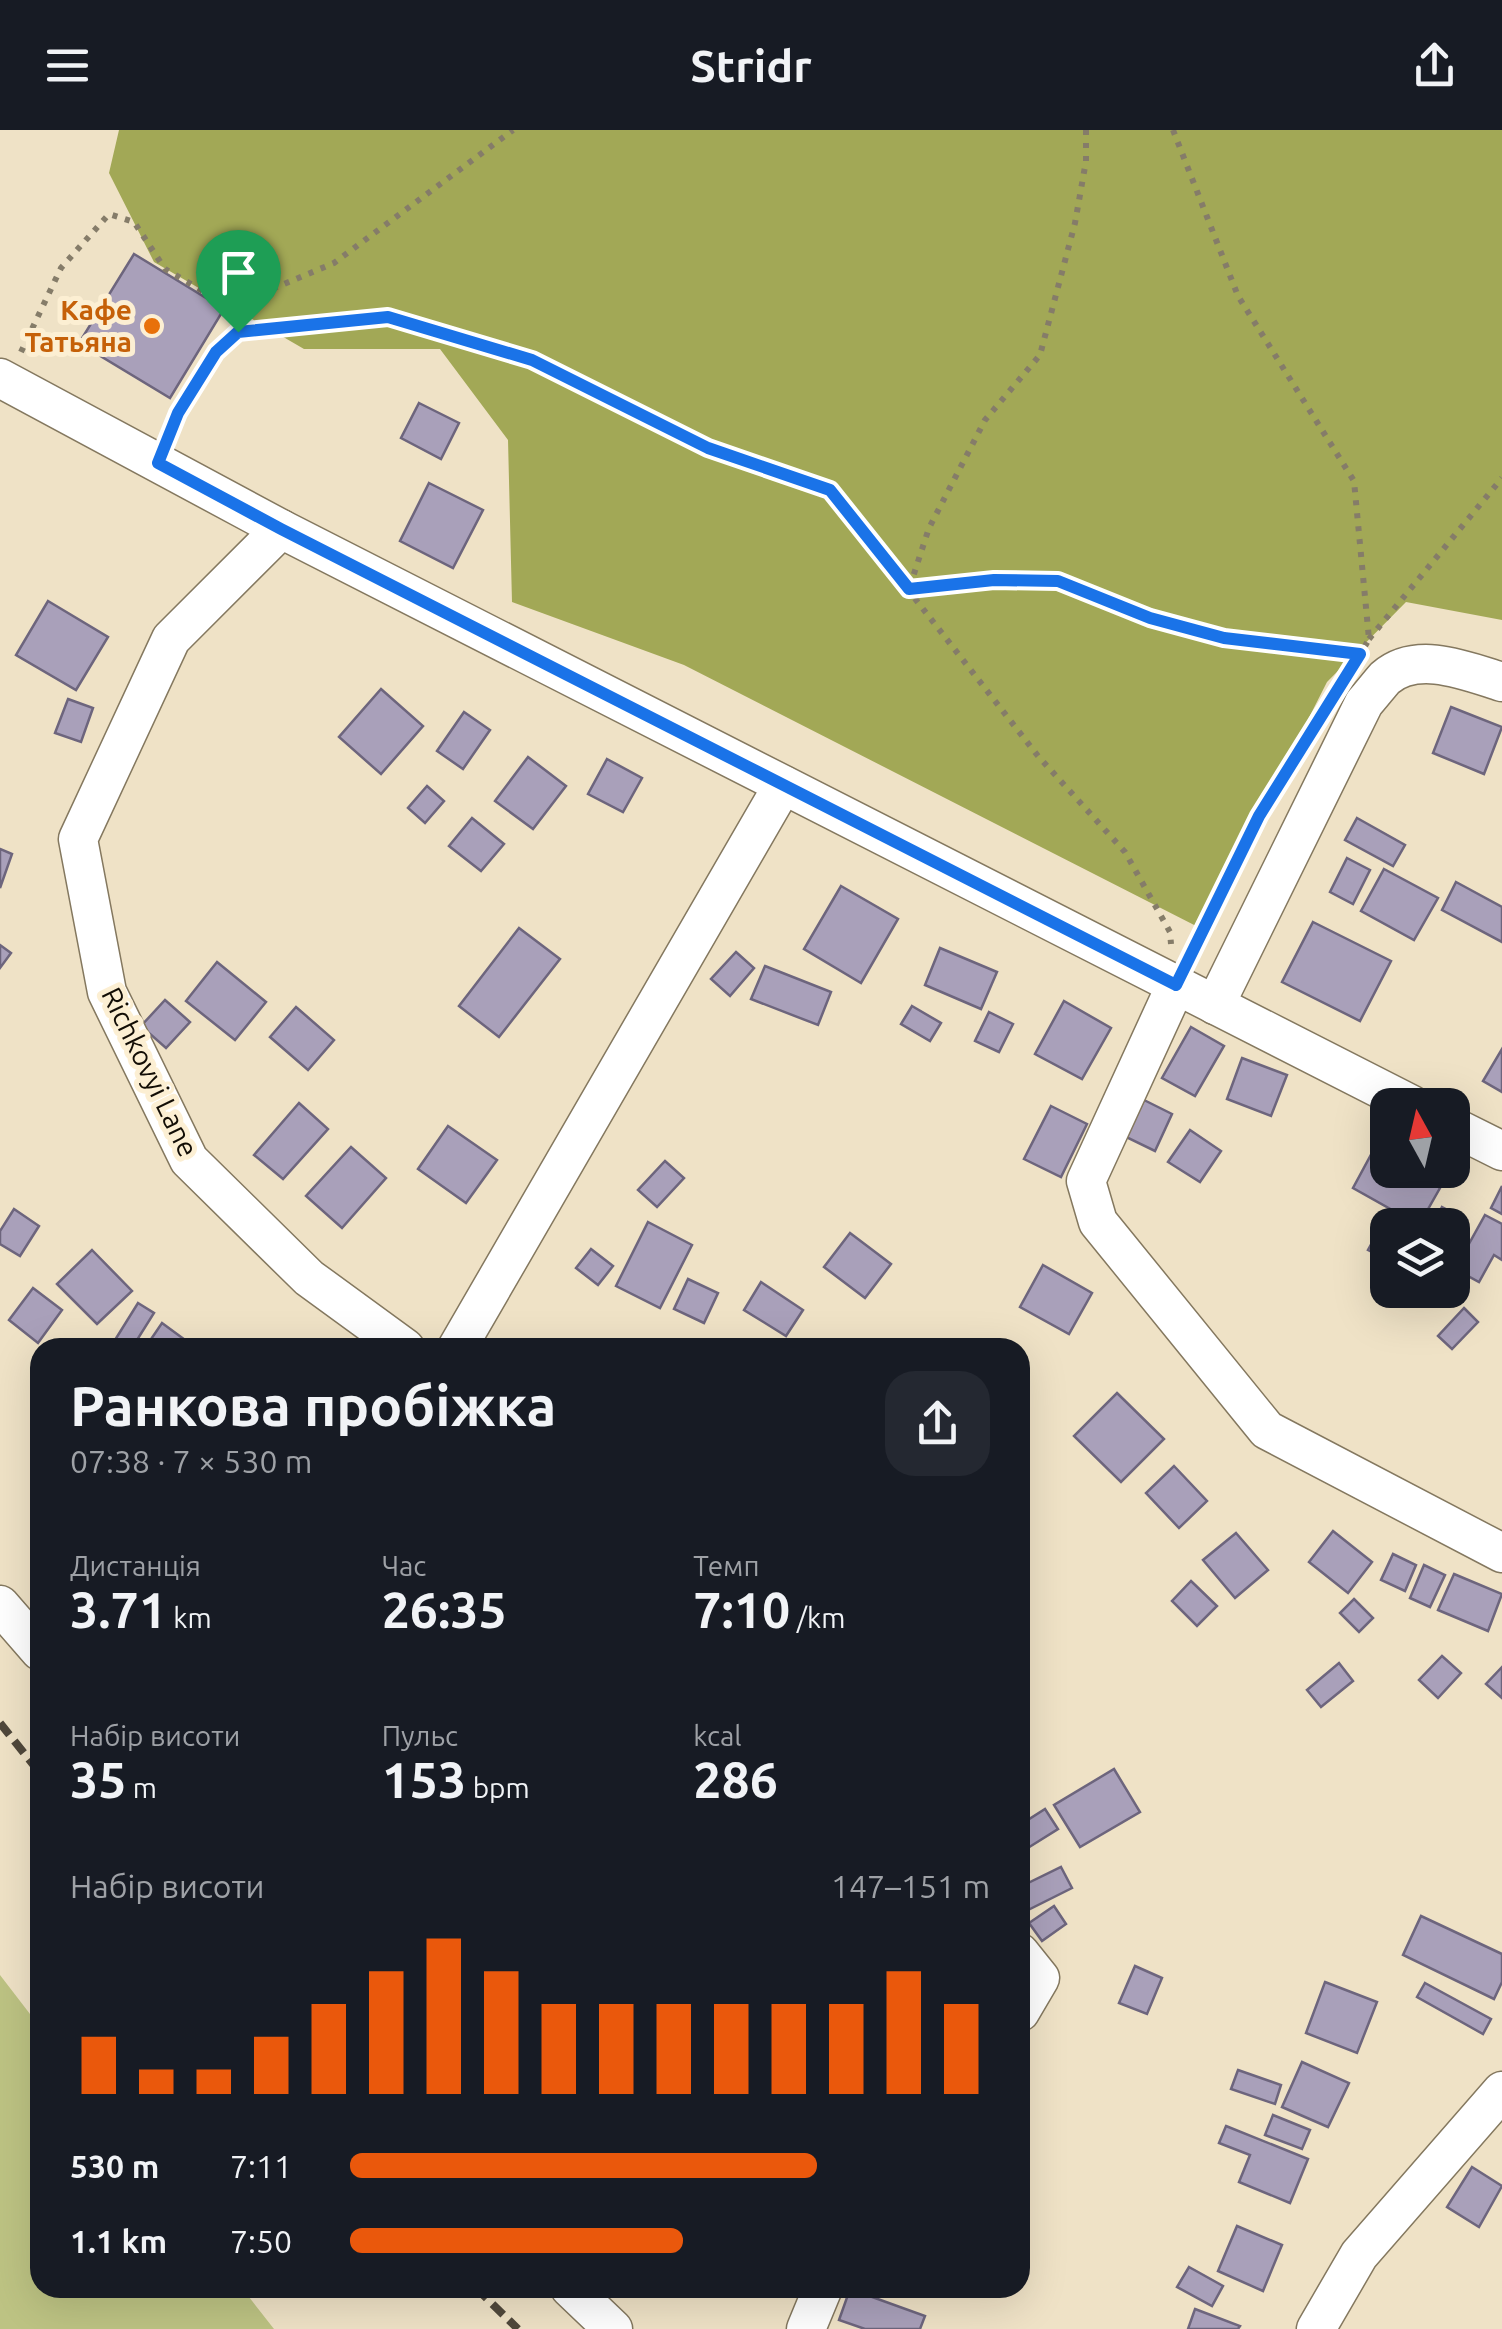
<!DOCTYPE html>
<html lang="uk">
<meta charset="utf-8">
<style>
:root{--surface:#171b24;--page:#242831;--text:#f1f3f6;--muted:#9ea1a6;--accent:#ea580c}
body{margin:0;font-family:Ubuntu,sans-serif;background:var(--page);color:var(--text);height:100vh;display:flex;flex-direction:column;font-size:38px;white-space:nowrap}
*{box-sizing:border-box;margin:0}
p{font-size:32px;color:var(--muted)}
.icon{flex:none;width:55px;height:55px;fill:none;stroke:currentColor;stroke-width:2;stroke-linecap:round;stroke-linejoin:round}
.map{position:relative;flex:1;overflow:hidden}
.panel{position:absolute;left:30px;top:1208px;width:1000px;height:960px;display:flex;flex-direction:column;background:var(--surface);border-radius:30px;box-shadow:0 10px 40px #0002}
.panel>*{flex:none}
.needle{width:65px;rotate:352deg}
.tools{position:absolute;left:1370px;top:958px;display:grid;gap:20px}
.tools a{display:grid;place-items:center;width:100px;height:100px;border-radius:20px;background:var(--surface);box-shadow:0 10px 40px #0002;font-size:50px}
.pin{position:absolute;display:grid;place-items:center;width:85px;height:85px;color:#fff;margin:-102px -42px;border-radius:50% 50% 50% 0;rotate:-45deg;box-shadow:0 0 10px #0007}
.pin .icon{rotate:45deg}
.round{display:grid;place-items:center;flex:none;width:105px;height:105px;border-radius:30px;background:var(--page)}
.summary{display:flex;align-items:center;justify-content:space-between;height:170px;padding:0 40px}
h1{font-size:55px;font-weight:700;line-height:75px}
.figures{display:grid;grid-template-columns:repeat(3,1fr);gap:15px;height:170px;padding:10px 40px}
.figures div{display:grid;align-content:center}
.figures b{font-size:50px;font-weight:700}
.figures small{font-size:28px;font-weight:400}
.figures p{font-size:28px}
.chart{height:280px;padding:20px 40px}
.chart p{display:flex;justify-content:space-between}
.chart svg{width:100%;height:180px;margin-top:10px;stroke:var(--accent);stroke-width:6}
ul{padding:0 40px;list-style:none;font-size:32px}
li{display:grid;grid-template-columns:160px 120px 1fr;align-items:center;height:75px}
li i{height:25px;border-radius:12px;background:var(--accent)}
header{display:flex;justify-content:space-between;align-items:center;height:130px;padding:0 40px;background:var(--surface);font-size:45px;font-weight:700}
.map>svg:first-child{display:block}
.green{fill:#bdc383}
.forest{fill:#a2a856}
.building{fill:#a9a0ba;stroke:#6d657d;stroke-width:2.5}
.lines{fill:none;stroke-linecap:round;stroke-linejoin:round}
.minor-casing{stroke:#84785f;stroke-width:41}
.path{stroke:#857c69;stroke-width:6;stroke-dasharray:5 8;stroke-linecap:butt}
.minor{stroke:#fff;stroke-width:38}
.rail{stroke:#50483b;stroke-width:8;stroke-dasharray:15 8;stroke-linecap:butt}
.route-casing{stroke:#fff;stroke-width:20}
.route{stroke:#1a73e8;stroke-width:12}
.food-dot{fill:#e8710a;stroke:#fcefd3;stroke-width:4}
.labels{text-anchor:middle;stroke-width:10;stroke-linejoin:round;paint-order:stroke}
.food-label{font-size:28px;font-weight:bold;fill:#c56008;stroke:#fcefd3;text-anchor:end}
.street-label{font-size:28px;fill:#120d05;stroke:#fcefd3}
</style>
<header><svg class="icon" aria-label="menu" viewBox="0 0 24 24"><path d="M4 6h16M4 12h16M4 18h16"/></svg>Stridr<svg class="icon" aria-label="share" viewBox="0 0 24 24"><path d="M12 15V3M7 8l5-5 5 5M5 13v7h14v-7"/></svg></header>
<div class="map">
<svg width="1502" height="2199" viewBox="0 0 1502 2199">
<rect width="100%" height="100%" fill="#efe2c6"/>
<polygon class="green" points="0,1845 40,1897 40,2158 242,2158 274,2199 0,2199"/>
<polygon class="forest" points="119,0 1502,0 1502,490 1406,472 1327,552 1202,799 684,535 512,472 508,310 440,219 304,219 154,132 109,43"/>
<g class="building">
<polygon points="134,124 224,179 170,268 79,213"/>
<polygon points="419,273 459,293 441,329 401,308"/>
<polygon points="429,353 483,380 453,438 400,411"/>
<polygon points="48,471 108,507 76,560 16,525"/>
<polygon points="381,559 423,596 381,644 339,607"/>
<polygon points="68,569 93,578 81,612 55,603"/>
<polygon points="1451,577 1502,597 1484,644 1433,623"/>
<polygon points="464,582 490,600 463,639 437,621"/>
<polygon points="528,627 566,656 533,699 495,671"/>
<polygon points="607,629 642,648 623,682 588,664"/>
<polygon points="427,656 444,671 425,693 408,678"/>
<polygon points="472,688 504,714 481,741 449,716"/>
<polygon points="1357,688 1405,715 1393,736 1345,710"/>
<polygon points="0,719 12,724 0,758"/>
<polygon points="1347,728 1370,740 1353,774 1330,762"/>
<polygon points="1384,739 1438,768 1414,810 1361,781"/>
<polygon points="1456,752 1502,777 1502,812 1442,780"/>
<polygon points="841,756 898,789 861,853 804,819"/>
<polygon points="1313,792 1391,831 1360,891 1282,852"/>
<polygon points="519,798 560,829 499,907 459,876"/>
<polygon points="0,815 11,823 0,838"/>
<polygon points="940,818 997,842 981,879 925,855"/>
<polygon points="736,822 754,838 730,866 711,849"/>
<polygon points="217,832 266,872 235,910 186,871"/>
<polygon points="765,836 831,862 818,895 751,869"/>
<polygon points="165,870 190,892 166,918 141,896"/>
<polygon points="1064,871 1111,898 1082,949 1035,924"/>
<polygon points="912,876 941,893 930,911 901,894"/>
<polygon points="296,877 334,910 308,940 270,907"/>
<polygon points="989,882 1013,894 999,922 975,911"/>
<polygon points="1191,897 1224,916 1195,966 1162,948"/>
<polygon points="1502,919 1502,962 1483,951"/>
<polygon points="1242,928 1287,945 1271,986 1227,969"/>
<polygon points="1144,970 1172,984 1155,1021 1126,1007"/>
<polygon points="299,973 328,999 283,1049 254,1025"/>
<polygon points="1051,976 1087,994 1061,1047 1024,1029"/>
<polygon points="448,996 497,1030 466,1073 418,1039"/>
<polygon points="1190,1000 1221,1021 1200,1052 1168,1032"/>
<polygon points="351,1017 386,1048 342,1098 306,1066"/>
<polygon points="1373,1021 1388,1029 1388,1040 1408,1040 1440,1058 1419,1095 1353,1058"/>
<polygon points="665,1031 684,1048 657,1077 638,1060"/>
<polygon points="1502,1056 1502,1084 1491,1078"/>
<polygon points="1442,1077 1467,1090 1452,1120 1452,1095 1433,1095"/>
<polygon points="14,1079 39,1096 20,1126 0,1114 0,1101"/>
<polygon points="1485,1085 1502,1094 1502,1130 1494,1125 1479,1152 1455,1139"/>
<polygon points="648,1092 692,1115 660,1178 616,1156"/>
<polygon points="1379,1100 1388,1104 1388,1130 1368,1120"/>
<polygon points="850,1103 891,1134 865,1168 824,1137"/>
<polygon points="591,1119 613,1136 598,1155 576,1138"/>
<polygon points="92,1120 132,1161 97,1194 57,1154"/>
<polygon points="1043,1135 1092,1163 1069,1204 1020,1177"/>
<polygon points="688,1149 718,1163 704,1193 674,1179"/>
<polygon points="761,1152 803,1180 786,1206 744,1180"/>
<polygon points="33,1158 62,1180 38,1213 9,1190"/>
<polygon points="138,1173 154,1183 132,1218 110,1218"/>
<polygon points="1464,1178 1478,1192 1452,1219 1438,1206"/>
<polygon points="162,1193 196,1218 145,1218"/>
<polygon points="1117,1263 1164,1309 1121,1352 1074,1306"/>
<polygon points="1174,1336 1207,1371 1179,1398 1146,1363"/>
<polygon points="1333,1401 1372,1432 1348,1463 1309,1432"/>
<polygon points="1236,1403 1268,1440 1235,1468 1203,1430"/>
<polygon points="1393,1424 1416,1435 1405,1461 1381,1450"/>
<polygon points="1424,1435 1445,1445 1430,1477 1410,1468"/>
<polygon points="1454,1444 1502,1464 1488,1501 1438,1480"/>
<polygon points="1191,1451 1217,1476 1197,1496 1172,1471"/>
<polygon points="1354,1469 1373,1488 1359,1502 1340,1483"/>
<polygon points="1442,1526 1461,1543 1438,1568 1419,1550"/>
<polygon points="1339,1533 1353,1551 1321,1577 1307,1560"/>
<polygon points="1502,1537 1502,1568 1486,1554"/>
<polygon points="1114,1639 1140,1682 1080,1717 1054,1675"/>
<polygon points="1045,1679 1058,1699 1023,1721 1020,1695"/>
<polygon points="1061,1737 1072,1758 1020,1784 1020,1757"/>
<polygon points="1054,1776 1066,1794 1042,1811 1029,1793"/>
<polygon points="1421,1786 1502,1824 1502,1852 1494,1869 1403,1825"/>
<polygon points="1135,1836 1162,1848 1147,1884 1119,1873"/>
<polygon points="1325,1852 1377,1872 1357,1923 1306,1903"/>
<polygon points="1425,1853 1491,1889 1483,1904 1417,1867"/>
<polygon points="1302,1932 1349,1953 1328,1997 1282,1977"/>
<polygon points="1238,1940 1281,1955 1275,1974 1231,1959"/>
<polygon points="1273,1985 1310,2000 1302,2019 1265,2005"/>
<polygon points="1226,1996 1308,2029 1290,2073 1239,2052 1250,2025 1219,2013"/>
<polygon points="1472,2037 1502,2056 1479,2097 1447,2077"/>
<polygon points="1237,2096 1282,2115 1263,2161 1218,2141"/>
<polygon points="1189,2137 1223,2156 1212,2176 1177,2157"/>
<polygon points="850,2159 925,2186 920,2199 865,2199 839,2190"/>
<polygon points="1195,2179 1240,2196 1238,2199 1188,2199"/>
</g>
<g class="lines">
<g class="minor-casing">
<g id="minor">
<polyline points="0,248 281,399 1412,975"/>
<polyline points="281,399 171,509 78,709 107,862 189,1030 309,1148 405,1218"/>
<polyline points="1176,855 1086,1051 1098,1092 1267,1300 1502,1423"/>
<path d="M1215,875L1364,573C1371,565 1378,556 1385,548C1417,520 1467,541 1502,552"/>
<polyline points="1452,996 1502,1021"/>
<polyline points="457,1218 783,655"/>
<polyline points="0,1475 40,1521"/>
<polyline points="1020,1823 1040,1848 1020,1882"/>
<polyline points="570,2158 613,2199"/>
<polyline points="806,2199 823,2158"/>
<polyline points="1316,2199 1359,2125 1502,1961"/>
</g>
</g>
<g class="path">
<polyline points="1086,0 1086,31 1075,93 1040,225 985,290 929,398 909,459 994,450 1058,451 1150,488 1224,508 1359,524"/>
<polyline points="1173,0 1238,166 1354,351 1369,509 1365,516"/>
<polyline points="21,222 61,138 109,84 134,92 165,139 208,164 253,167 334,133 513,0"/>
<polyline points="172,300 216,222 238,202 388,187 532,229 708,318 830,360 1038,626 1125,722 1170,802 1171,814"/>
<polyline points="1369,509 1502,348"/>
<polyline points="1191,825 1259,686 1284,646"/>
</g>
<use href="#minor" class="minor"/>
<g class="rail">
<polyline points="0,1593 40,1643"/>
<polyline points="476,2158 518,2199"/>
</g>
</g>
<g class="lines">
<g class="route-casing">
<polygon id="route" points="388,187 532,230 708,318 830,360 909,459 994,450 1058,451 1150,488 1224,508 1360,524 1259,686 1176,855 281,399 158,333 178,283 216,222 238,202"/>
</g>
<use href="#route" class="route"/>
</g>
<circle class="food-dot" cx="152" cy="196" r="10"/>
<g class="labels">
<g class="food-label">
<text x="132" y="190">Кафе<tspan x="132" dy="32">Татьяна</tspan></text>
</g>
<g class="street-label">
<text transform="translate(150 942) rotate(64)" y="10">Richkovyi Lane</text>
</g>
</g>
</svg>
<div class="tools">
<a><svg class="needle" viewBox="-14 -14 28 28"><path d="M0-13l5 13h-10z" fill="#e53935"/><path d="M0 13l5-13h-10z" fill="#9ea1a6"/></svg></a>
<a><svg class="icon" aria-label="layers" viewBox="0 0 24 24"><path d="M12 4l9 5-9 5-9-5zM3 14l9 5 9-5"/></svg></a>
</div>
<div class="pin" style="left:238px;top:202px;background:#1e9e55"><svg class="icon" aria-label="arrive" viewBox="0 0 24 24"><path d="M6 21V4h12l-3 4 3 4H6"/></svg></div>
<section class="panel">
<div class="summary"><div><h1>Ранкова пробіжка</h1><p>07:38 · 7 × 530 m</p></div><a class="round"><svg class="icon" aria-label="share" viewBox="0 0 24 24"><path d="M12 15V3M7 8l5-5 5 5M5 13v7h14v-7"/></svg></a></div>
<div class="figures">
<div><p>Дистанція</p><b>3.71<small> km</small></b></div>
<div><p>Час</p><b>26:35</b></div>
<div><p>Темп</p><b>7:10<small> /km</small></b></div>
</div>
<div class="figures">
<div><p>Набір висоти</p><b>35<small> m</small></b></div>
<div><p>Пульс</p><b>153<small> bpm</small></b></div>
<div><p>kcal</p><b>286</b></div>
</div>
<div class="chart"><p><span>Набір висоти</span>147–151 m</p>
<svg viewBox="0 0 160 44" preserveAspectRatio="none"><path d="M5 44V30M15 44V38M25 44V38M35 44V30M45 44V22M55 44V14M65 44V6M75 44V14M85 44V22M95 44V22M105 44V22M115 44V22M125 44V22M135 44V22M145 44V14M155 44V22"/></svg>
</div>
<ul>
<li><b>530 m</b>7:11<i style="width:73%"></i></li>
<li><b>1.1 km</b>7:50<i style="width:52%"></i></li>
</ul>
</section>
</div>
